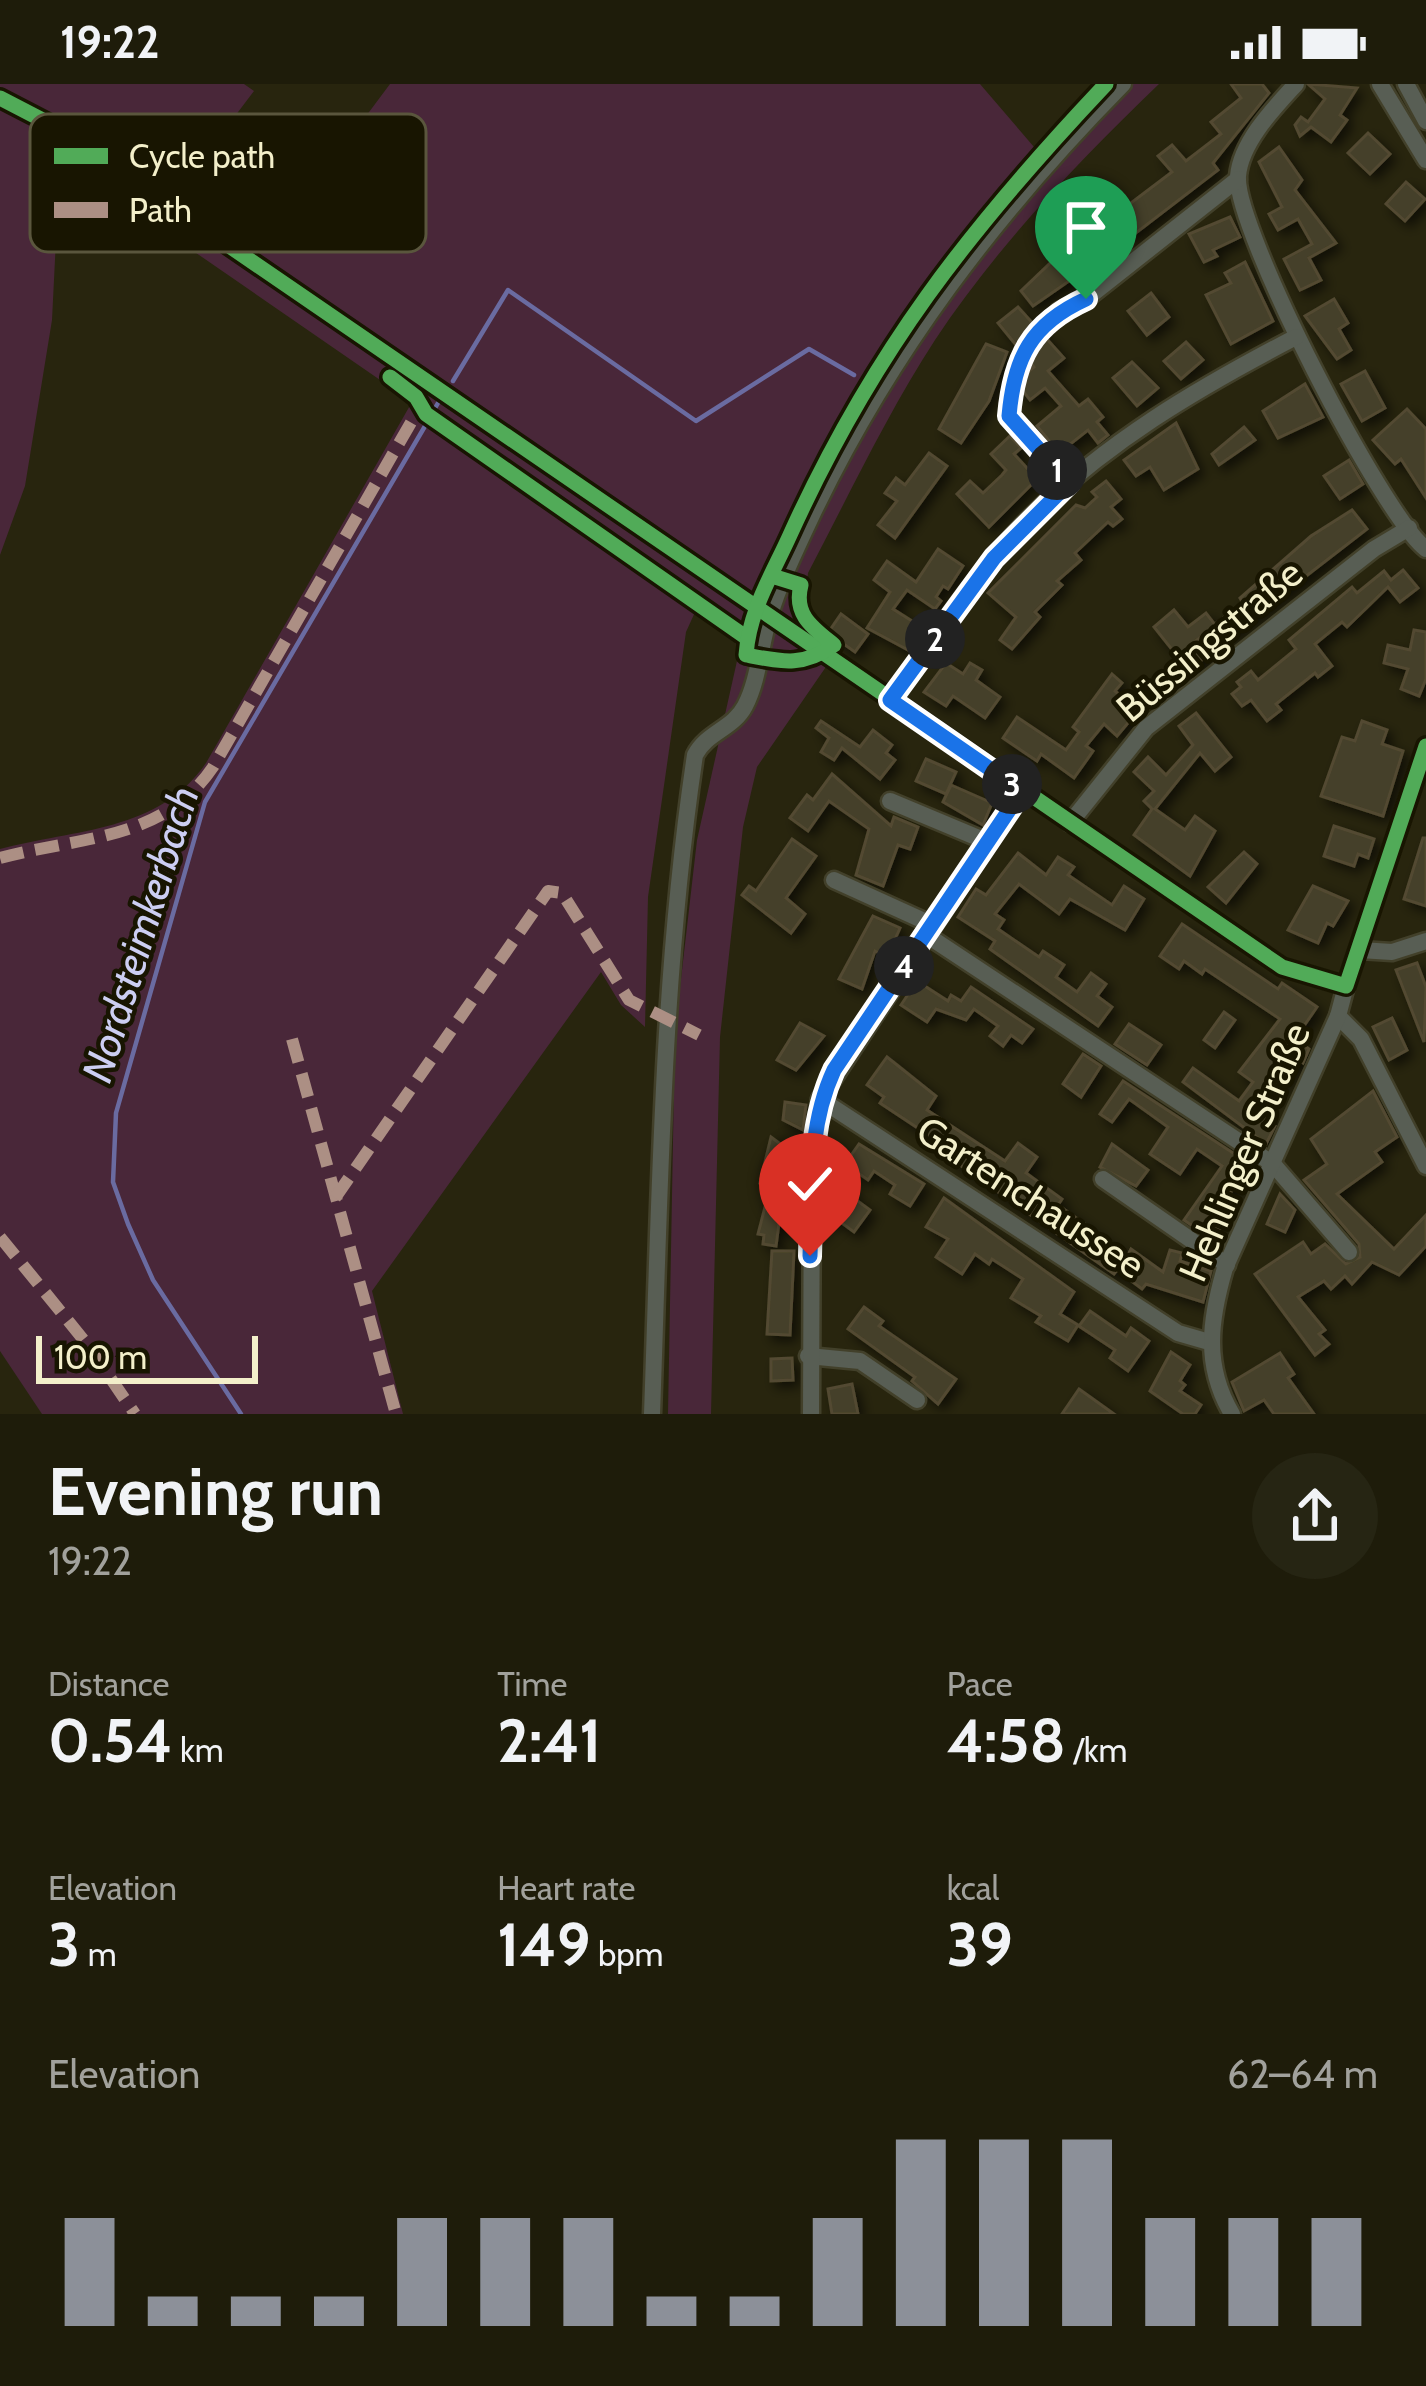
<!DOCTYPE html>
<meta charset="utf-8">
<style>
:root{--surface:#1e1c0a;--page:#262513;--text:#f1f3f6;--muted:#a1a19c;--accent:#8c9099}
body{margin:0;font-family:Cabin,sans-serif;background:var(--page);color:var(--text);height:100vh;display:flex;flex-direction:column;font-size:45px;white-space:nowrap}
*{box-sizing:border-box;margin:0}
p{font-size:39px;color:var(--muted)}
.icon{flex:none;width:66px;height:66px;fill:none;stroke:currentColor;stroke-width:2;stroke-linecap:round;stroke-linejoin:round}
.map{position:relative;height:1330px;overflow:hidden}
.details{display:flex;flex-direction:column;background:var(--surface);flex:1}
.details>*{flex:none}
.scale{position:absolute;left:36px;bottom:30px;width:222px;box-sizing:border-box;padding-left:12px;border:6px solid #f3efca;border-top:0;font-size:33px;line-height:42px;white-space:nowrap;color:#f3efca;-webkit-text-stroke:9px #181501;paint-order:stroke}
.pin{position:absolute;display:grid;place-items:center;width:102px;height:102px;color:#fff;margin:-123px -51px;border-radius:50% 50% 50% 0;rotate:-45deg;box-shadow:0 0 12px #0007}
.pin .icon{rotate:45deg}
.km{position:absolute;width:60px;height:60px;margin:-30px;border-radius:50%;background:#222;color:#fff;font-size:33px;line-height:60px;text-align:center}
.round{display:grid;place-items:center;flex:none;width:126px;height:126px;border-radius:63px;background:var(--page)}
.headline{display:flex;align-items:center;justify-content:space-between;height:204px;padding:0 48px}
h1{font-size:66px;font-weight:700;line-height:90px}
.stats{display:grid;grid-template-columns:repeat(3,1fr);gap:18px;height:204px;padding:12px 48px}
.stats div{display:grid;align-content:center}
.stats b{font-size:60px;font-weight:700}
.stats small{font-size:33px;font-weight:400}
.stats p{font-size:33px}
.chart{height:336px;padding:24px 48px}
.chart p{display:flex;justify-content:space-between}
.chart svg{width:100%;height:216px;margin-top:12px;stroke:var(--accent);stroke-width:6}
.status{display:flex;justify-content:space-between;align-items:center;height:84px;padding:0 60px;background:var(--surface);direction:ltr}
.status svg{height:33px;fill:currentColor}
.map>svg:first-child{display:block}
.green{fill:#492739}
.lines{fill:none;stroke-linecap:round;stroke-linejoin:round}
.stream{stroke:#6a6ba1;stroke-width:4.5}
.building{fill:#453f29;stroke:#524a31;stroke-width:3;filter:url(#shadow)}
.minor-casing{stroke:#42402a;stroke-width:21}
.path{stroke:#585c4f;stroke-width:3;stroke-dasharray:6 6;stroke-linecap:butt}
.minor{stroke:#585e54;stroke-width:16}
.quiet{stroke:#ac8f84;stroke-width:12;stroke-dasharray:24 12;stroke-linecap:butt}
.cycleway-casing{stroke:#181501;stroke-width:22}
.cycleway{stroke:#51ab58;stroke-width:15}
.route-casing{stroke:#fff;stroke-width:24}
.route{stroke:#1a73e8;stroke-width:15}
.labels{text-anchor:middle;stroke-width:9;stroke-linejoin:round;paint-order:stroke}
.street-label{font-size:39px;fill:#f3efca;stroke:#181501}
.water-label{font-size:42px;font-style:italic;fill:#cccef2;stroke:#181501}
.key{fill:#181501;stroke:#5a563d;stroke-width:3}
.key-label{font-size:33px;fill:#f3efca}
</style>
<div class="status"><b>19:22</b><svg viewBox="0 0 49 12"><path d="M0 12V9h3v3zM5 12V6h3v6zM10 12V3h3v9zM15 12V0h3v12zM26 1h20v11H26zM47 4h2v5h-2z"/></svg></div>
<div class="map">
<svg width="1426" height="1330" viewBox="0 0 1426 1330">
<defs>
<filter id="shadow"><feDropShadow dx="5.5" dy="5.5" stdDeviation="6" flood-color="#0009"/></filter>
</defs>
<rect width="100%" height="100%" fill="#28250e"/>
<path class="green" d="M0,0H244L254,7L182,102L269,162L390,0H980L1034,63L1096,0H1159C1077,79 998,161 935,256C887,330 849,411 808,489L805,519L841,561L757,683L743,743L720,953L711,1330H668L675,947L697,756L739,568L733,553L696,526L686,548L648,813L645,943L621,921L601,888L372,1207L403,1330H42L0,1267V765C75,745 159,748 206,679L412,318L60,75L52,236L25,402L0,471Z"/>
<g class="lines">
<g class="stream">
<polyline points="453,297 508,206 696,337 809,265 854,291"/>
<polyline points="434,326 438,319"/>
<polyline points="241,1330 153,1196 128,1140 113,1098 116,1029 205,718 428,337"/>
</g>
</g>
<g class="building">
<polygon points="1231,0 1262,0 1269,9 1213,79 1218,86 1132,152 1115,131 1172,88 1158,72 1172,61 1186,77 1221,50 1211,38 1241,14"/>
<polygon points="1308,0 1357,4 1340,31 1347,36 1331,58 1311,43 1300,52 1295,41 1301,33 1308,38 1325,15"/>
<polygon points="1368,49 1390,70 1370,90 1348,69"/>
<polygon points="1279,63 1302,96 1295,106 1336,159 1309,174 1321,196 1300,206 1284,175 1312,160 1298,135 1278,146 1269,130 1282,123 1259,78"/>
<polygon points="1406,98 1425,115 1405,137 1386,120"/>
<polygon points="1230,133 1240,153 1213,166 1217,172 1204,178 1189,150"/>
<polygon points="1090,141 1111,168 1033,222 1021,207"/>
<polygon points="1245,178 1273,237 1231,260 1206,211 1231,199 1225,189"/>
<polygon points="1151,209 1169,233 1147,251 1128,227"/>
<polygon points="1334,215 1348,239 1339,245 1351,266 1337,275 1305,232"/>
<polygon points="1018,223 1064,274 1048,287 1079,322 1088,315 1103,333 1097,338 1108,351 1098,359 1088,346 1059,369 1037,342 1061,322 1045,304 1030,316 1016,298 1034,283 998,239"/>
<polygon points="1186,258 1203,276 1181,295 1164,277"/>
<polygon points="986,260 1007,268 989,317 961,359 939,345"/>
<polygon points="1132,278 1158,304 1137,322 1113,294"/>
<polygon points="1365,287 1385,324 1362,337 1341,300"/>
<polygon points="1305,300 1323,333 1278,354 1263,327"/>
<polygon points="1407,325 1426,345 1426,414 1401,375 1395,380 1373,356"/>
<polygon points="1176,339 1198,385 1164,406 1150,383 1136,392 1124,376"/>
<polygon points="1244,343 1255,356 1219,381 1212,370"/>
<polygon points="1010,352 1021,364 1014,370 1037,395 989,443 957,410 970,397 983,409 1002,391 1006,386 991,370"/>
<polygon points="929,369 947,382 895,454 878,441 897,417 885,409 896,394 905,401"/>
<polygon points="1349,376 1363,400 1340,415 1324,392"/>
<polygon points="1106,397 1121,415 1111,423 1122,435 1113,442 1108,438 1075,469 1081,476 1057,497 1062,501 1035,528 1040,533 1012,565 1000,556 1016,533 988,509 1076,421 1085,424 1097,413 1092,408"/>
<polygon points="1352,426 1367,445 1226,554 1215,540 1243,519 1240,514 1311,452"/>
<polygon points="938,465 963,482 948,505 943,502 936,513 941,517 935,525 907,506 893,525 920,542 908,566 867,544 890,508 874,496 887,477 916,498"/>
<polygon points="1403,486 1418,504 1400,518 1388,503 1347,543 1342,538 1315,560 1332,582 1318,593 1315,589 1276,620 1281,626 1267,637 1251,616 1242,622 1232,610 1241,603 1237,598 1251,587 1258,596 1296,565 1289,556 1352,503 1357,509 1384,487 1391,496"/>
<polygon points="1174,526 1188,543 1206,529 1216,542 1197,556 1209,570 1158,612 1148,600 1178,573 1154,543"/>
<polygon points="841,530 868,550 855,568 828,549"/>
<polygon points="1414,546 1426,548 1426,595 1419,612 1401,605 1408,585 1384,579 1388,561 1410,566"/>
<polygon points="946,579 963,590 970,579 982,586 976,596 1000,613 985,634 953,612 946,622 924,608"/>
<polygon points="1112,590 1122,599 1115,607 1138,627 1117,652 1104,640 1086,662 1093,667 1074,694 1041,670 1037,677 1003,654 1017,633 1066,666 1079,648 1073,643"/>
<polygon points="1196,629 1231,673 1215,687 1200,669 1155,725 1185,746 1195,732 1215,747 1190,792 1134,751 1152,725 1144,717 1154,707 1134,688 1148,673 1166,691 1193,661 1179,642"/>
<polygon points="821,637 860,663 873,646 892,661 886,669 895,676 880,695 842,664 834,676 821,668 829,654 816,644"/>
<polygon points="1362,637 1387,646 1382,660 1403,667 1383,732 1321,712 1342,653 1355,657"/>
<polygon points="926,675 956,688 946,710 916,697"/>
<polygon points="832,690 891,742 894,733 918,743 910,765 898,761 883,802 856,791 869,745 829,717 808,747 790,734 807,711 813,716"/>
<polygon points="951,701 992,719 983,741 943,718"/>
<polygon points="1334,742 1374,755 1368,774 1358,770 1354,782 1324,772"/>
<polygon points="1423,754 1426,754 1426,822 1404,815"/>
<polygon points="792,755 816,772 786,814 805,830 791,849 742,811 749,802 756,807"/>
<polygon points="1244,768 1257,780 1226,819 1208,803"/>
<polygon points="1018,769 1046,791 1058,773 1074,783 1068,791 1112,821 1124,802 1144,815 1125,846 1070,815 1059,830 1019,800 995,830 1004,836 998,845 1039,873 1043,867 1064,881 1056,893 1077,908 1091,889 1106,900 1097,912 1112,923 1098,942 990,865 995,857 958,833 976,805 986,811"/>
<polygon points="1313,802 1348,817 1333,842 1327,839 1318,859 1288,846"/>
<polygon points="873,832 900,844 887,873 875,867 862,905 839,895"/>
<polygon points="1182,840 1278,905 1282,899 1317,923 1295,955 1309,965 1303,979 1299,976 1260,1031 1275,1042 1266,1060 1183,998 1193,984 1239,1017 1253,998 1239,988 1280,935 1205,885 1202,890 1184,877 1179,885 1160,872"/>
<polygon points="1417,879 1426,903 1424,958 1396,886"/>
<polygon points="917,897 948,917 951,911 961,917 971,903 1033,945 1022,959 1011,951 1003,962 990,952 998,942 974,925 966,936 936,925 927,938 901,921"/>
<polygon points="1224,928 1235,936 1215,964 1204,956"/>
<polygon points="1392,934 1407,966 1389,976 1373,943"/>
<polygon points="800,939 824,952 796,986 777,976"/>
<polygon points="1129,940 1161,961 1147,981 1115,960"/>
<polygon points="1083,970 1101,982 1081,1013 1063,1000"/>
<polygon points="887,973 936,1012 927,1026 1005,1077 1018,1059 1037,1073 1026,1089 1062,1115 1058,1121 1128,1171 1131,1165 1163,1188 1170,1166 1182,1169 1180,1177 1211,1187 1203,1218 1146,1200 1142,1205 1117,1186 1114,1190 953,1076 957,1070 880,1019 884,1013 867,1001"/>
<polygon points="1123,997 1256,1084 1248,1100 1240,1095 1210,1139 1220,1145 1213,1156 1184,1136 1222,1082 1197,1065 1180,1090 1150,1070 1168,1043 1129,1015 1112,1038 1100,1030"/>
<polygon points="1373,1007 1397,1053 1375,1068 1382,1078 1337,1110 1394,1165 1426,1131 1426,1162 1399,1191 1372,1178 1352,1200 1345,1192 1331,1205 1324,1197 1298,1213 1325,1246 1319,1250 1329,1260 1315,1271 1255,1190 1303,1158 1311,1170 1325,1160 1346,1180 1360,1173 1359,1160 1304,1096 1327,1080 1311,1055"/>
<polygon points="785,1018 806,1021 803,1046 783,1036"/>
<polygon points="771,1053 791,1068 785,1113 795,1115 790,1141 779,1139 776,1162 763,1160 764,1151 758,1150 771,1100 760,1099"/>
<polygon points="859,1060 924,1100 910,1122 890,1110 895,1101 874,1087 868,1096 845,1080"/>
<polygon points="1112,1060 1148,1086 1136,1102 1100,1083"/>
<polygon points="844,1107 870,1126 854,1148 828,1129"/>
<polygon points="1280,1110 1295,1126 1285,1148 1267,1140"/>
<polygon points="944,1114 1074,1208 1060,1230 1078,1241 1068,1257 1036,1238 1041,1232 1011,1214 1023,1195 992,1175 989,1180 975,1170 962,1190 936,1173 948,1155 926,1143"/>
<polygon points="772,1167 794,1167 790,1251 767,1250"/>
<polygon points="864,1223 883,1237 879,1242 956,1295 938,1320 912,1297 915,1293 848,1245"/>
<polygon points="1090,1227 1126,1252 1131,1244 1149,1257 1128,1287 1110,1274 1115,1266 1079,1242"/>
<polygon points="1171,1268 1190,1281 1180,1297 1185,1301 1180,1307 1201,1321 1195,1330 1183,1330 1150,1307"/>
<polygon points="1280,1269 1294,1290 1288,1294 1314,1330 1274,1330 1264,1316 1244,1327 1232,1298"/>
<polygon points="792,1274 793,1296 771,1297 771,1275"/>
<polygon points="852,1300 858,1330 832,1330 828,1305"/>
<polygon points="1079,1305 1114,1330 1062,1330"/>
</g>
<g class="lines">
<g class="minor-casing">
<g id="minor">
<path d="M1296,0C1274,24 1241,58 1238,92C1234,144 1383,433 1426,465"/>
<polyline points="1380,0 1426,76"/>
<polyline points="1406,0 1426,37"/>
<polyline points="0,14 54,42 1282,883 1346,902 1426,662"/>
<polyline points="1059,227 1086,215 1238,95"/>
<polyline points="1011,309 1009,332 1069,399"/>
<path d="M890,616C933,557 973,493 1024,440C1104,359 1196,305 1296,253"/>
<polyline points="890,717 988,758"/>
<polyline points="1070,739 1146,644 1374,465 1409,444"/>
<polyline points="834,796 933,841"/>
<polyline points="925,850 1273,1080 1349,1168"/>
<polyline points="1360,866 1392,868 1426,857"/>
<polyline points="1338,932 1361,955 1426,1082"/>
<polyline points="820,1015 1178,1249 1209,1258"/>
<polyline points="1103,1095 1227,1181"/>
<polyline points="808,1272 860,1277 917,1316"/>
<path d="M652,1330C660,1109 662,891 695,671C707,648 733,645 745,622C759,595 760,562 769,534C779,500 796,465 811,433C890,268 995,130 1123,0"/>
<polyline points="811,1330 812,1072 820,1015 1022,707"/>
<path d="M1232,1330C1203,1281 1210,1235 1225,1184L1338,932L1346,902"/>
</g>
</g>
<polyline class="path" points="1014,295 1020,270 1048,239"/>
<use href="#minor" class="minor"/>
<g class="quiet">
<path d="M0,774C80,752 162,758 213,683L425,314"/>
<polyline points="292,955 396,1330"/>
<polyline points="335,1114 548,807 562,809 629,916 699,951"/>
<polyline points="0,1153 87,1260 135,1330"/>
</g>
<g class="cycleway-casing">
<g id="cycleway">
<polyline points="0,14 54,42 1282,883 1346,902 1426,662"/>
<polyline points="390,293 416,313 426,330 747,554"/>
<path d="M772,492L801,501C793,531 813,544 834,561C803,583 783,578 746,571C749,527 772,491 790,451C873,268 969,145 1106,0"/>
</g>
</g>
<use href="#cycleway" class="cycleway"/>
</g>
<g class="lines">
<g class="route-casing">
<path id="route" d="M810,1172C812,1109 807,1044 834,986L1022,707L890,616L994,474L1069,399L1009,332C1014,274 1031,240 1086,215"/>
</g>
<use href="#route" class="route"/>
</g>
<g class="labels">
<g class="street-label">
<text transform="translate(1209 556) rotate(-40)" y="14">Büssingstraße</text>
<text transform="translate(1244 1068) rotate(-67)" y="14">Hehlinger Straße</text>
<text transform="translate(1031 1113) rotate(33)" y="14">Gartenchaussee</text>
</g>
<g class="water-label">
<text transform="translate(140 850) rotate(-73)" y="15">Nordsteimkerbach</text>
</g>
</g>
<rect x="30" y="30" width="396" height="138" rx="18" class="key"/>
<rect x="54" y="64" width="54" height="16" fill="#51ab58"/>
<rect x="54" y="118" width="54" height="16" fill="#ac8f84"/>
<g class="key-label">
<text x="129" y="84">Cycle path</text>
<text x="129" y="138">Path</text>
</g>
</svg>
<div class="scale">100 m</div>
<div class="pin" style="left:1086px;top:215px;background:#1e9e55"><svg class="icon" aria-label="arrive" viewBox="0 0 24 24"><path d="M6 21V4h12l-3 4 3 4H6"/></svg></div>
<div class="pin" style="left:810px;top:1172px;background:#d93025"><svg class="icon" aria-label="check" viewBox="0 0 24 24"><path d="M5 12l5 5 9-10"/></svg></div>
<b class="km" style="left:1057px;top:386px">1</b>
<b class="km" style="left:935px;top:555px">2</b>
<b class="km" style="left:1012px;top:700px">3</b>
<b class="km" style="left:904px;top:882px">4</b>
</div>
<section class="details">
<div class="headline"><div><h1>Evening run</h1><p>19:22</p></div><a class="round"><svg class="icon" aria-label="share" viewBox="0 0 24 24"><path d="M12 15V3M7 8l5-5 5 5M5 13v7h14v-7"/></svg></a></div>
<div class="stats">
<div><p>Distance</p><b>0.54<small> km</small></b></div>
<div><p>Time</p><b>2:41</b></div>
<div><p>Pace</p><b>4:58<small> /km</small></b></div>
</div>
<div class="stats">
<div><p>Elevation</p><b>3<small> m</small></b></div>
<div><p>Heart rate</p><b>149<small> bpm</small></b></div>
<div><p>kcal</p><b>39</b></div>
</div>
<div class="chart"><p><span>Elevation</span>62–64 m</p>
<svg viewBox="0 0 160 44" preserveAspectRatio="none"><path d="M5 44V22M15 44V38M25 44V38M35 44V38M45 44V22M55 44V22M65 44V22M75 44V38M85 44V38M95 44V22M105 44V6M115 44V6M125 44V6M135 44V22M145 44V22M155 44V22"/></svg>
</div>
</section>
